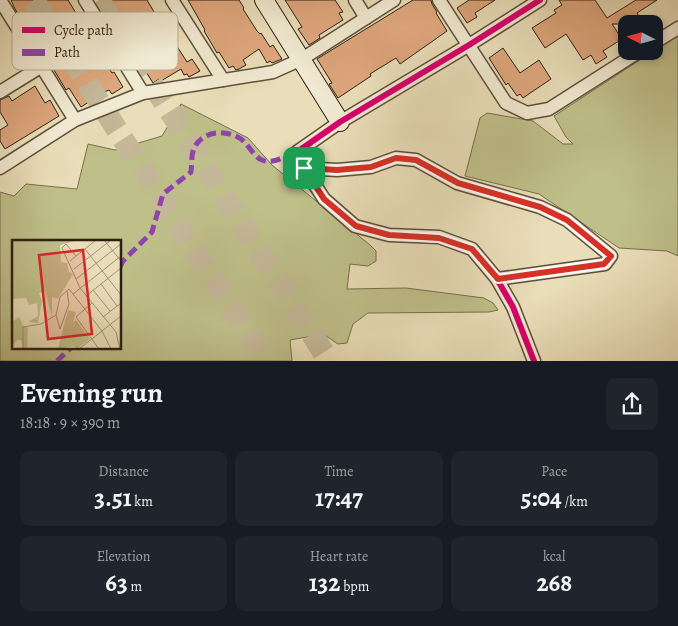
<!DOCTYPE html>
<meta charset="utf-8">
<style>
:root{--surface:#171b24;--page:#20242c;--text:#f1f3f6;--muted:#9ea1a6}
body{margin:0;font-family:Alegreya,serif;background:var(--page);color:var(--text);height:100vh;display:flex;flex-direction:column;font-size:19px;white-space:nowrap}
*{box-sizing:border-box;margin:0}
p{font-size:16px;color:var(--muted)}
.icon{flex:none;width:28px;height:28px;fill:none;stroke:currentColor;stroke-width:2;stroke-linecap:round;stroke-linejoin:round}
.map{position:relative;height:361px;overflow:hidden}
.details{display:flex;flex-direction:column;background:var(--surface);flex:1}
.details>*{flex:none}
.needle{width:32px;rotate:276deg}
.buttons{position:absolute;left:618px;top:15px;display:grid;gap:10px}
.buttons a{display:grid;place-items:center;width:45px;height:45px;border-radius:10px;background:var(--surface);box-shadow:0 2px 8px #0003;font-size:25px}
.pin{position:absolute;display:grid;place-items:center;width:42px;height:42px;color:#fff;margin:-21px;border-radius:10px;box-shadow:0 2px 8px #0006}
.round{display:grid;place-items:center;flex:none;width:52px;height:52px;border-radius:10px;background:var(--page)}
.overview{display:flex;align-items:center;justify-content:space-between;height:85px;padding:0 20px}
h1{font-size:28px;font-weight:600;line-height:38px}
.metrics{display:grid;grid-template-columns:repeat(3,1fr);gap:8px;height:85px;padding:5px 20px}
.metrics div{display:grid;align-content:center;border-radius:10px;background:var(--page);text-align:center}
.metrics b{font-size:25px;font-weight:600}
.metrics small{font-size:14px;font-weight:400}
.metrics p{font-size:14px}
.map>svg:first-child{display:block}
.green{fill:#bfbf8a;stroke:#776f4e;fill-rule:evenodd}
.building{fill:#dea67d;stroke:#2f1f12}
.lines{fill:none;stroke-linecap:round;stroke-linejoin:round}
.highway-tunnel{stroke:#c4b898;stroke-width:22;stroke-dasharray:22 11;stroke-linecap:butt}
.street-casing{stroke:#5e4f3c;stroke-width:15}
.secondary-casing{stroke:#2f1f12;stroke-width:20}
.street{stroke:#f1ead2;stroke-width:12}
.secondary{stroke:#f1ead2;stroke-width:18}
.quiet{stroke:#8e44ad;stroke-width:5;stroke-dasharray:10 5;stroke-linecap:butt}
.cycleway-casing{stroke:#f1ead2;stroke-width:9}
.cycleway{stroke:#d6006c;stroke-width:6}
.route-casing{stroke:#fff;stroke-width:10}
.route{stroke:#d93025;stroke-width:6}
.inset-road{fill:none;stroke:#9f9276;stroke-width:1}
.view{fill:#d62828;fill-opacity:0.15;stroke:#d62828;stroke-width:2.5}
.inset-edge{fill:none;stroke:#2f1f12;stroke-width:2.5}
.key{fill:#f1ead2;stroke:#b7ad98;stroke-width:1}
.key-label{font-size:14px;fill:#2f1f12}
</style>
<div class="map">
<svg width="678" height="361" viewBox="0 0 678 361">
<rect width="100%" height="100%" fill="#e9deb9"/>
<filter id="stains"><feTurbulence type="fractalNoise" baseFrequency=".004" numOctaves="4"/><feColorMatrix values="0 0 0 0 .2 0 0 0 0 .09 0 0 0 0 .02 0 0 0 .5 -.17"/></filter>
<radialGradient id="worn" r=".72"><stop offset=".6" stop-color="#630" stop-opacity="0"/><stop offset="1" stop-color="#630" stop-opacity=".3"/></radialGradient>
<g class="green">
<polygon points="678,35 678,256 667,251 619,248 539,194 465,176 480,118 487,113 533,121 563,144 573,144 566,137 554,116"/>
<path d="M181,104L248,138L272,165L370,245L376,251V261L368,266L350,264L347,289L406,288L484,298L493,303L498,310L489,312L368,313L353,324L347,343L338,344L323,334L290,340L292,361H0V192L14,196L26,184L77,189L88,144L115,150L162,136ZM14,241H120V347H14Z"/>
</g>
<g class="building">
<polygon points="11,0 68,0 79,18 80,18 87,28 83,30 100,58 101,56 112,73 114,72 123,87 112,94 109,90 104,92 81,107 69,88 66,90 35,38 34,39 15,9"/>
<polygon points="102,0 147,0 163,27 164,26 187,62 192,59 200,71 189,77 187,74 184,75 181,69 161,81 159,79 153,83 138,59 135,60 133,56 131,57 125,48 126,47 103,8 106,7"/>
<polygon points="188,0 239,0 244,8 243,9 257,31 260,34 261,33 270,47 273,45 282,59 272,63 270,61 267,63 259,49 243,60 246,65 239,69 236,70 233,66 229,68 219,52 217,53 204,31 205,30"/>
<polygon points="285,0 335,0 343,12 339,13 343,20 319,35 320,38 309,45 298,29 302,27"/>
<polygon points="413,0 431,0 432,4 437,12 436,13 447,31 400,64 396,58 370,74 371,76 338,98 329,84 332,83 317,59"/>
<polygon points="469,0 495,0 475,13 477,17 467,23 457,8"/>
<polygon points="559,0 595,0 607,18 636,0 657,0 637,13 644,24 612,24 622,39 603,51 607,57 596,64 591,55 583,60 566,34 545,48 532,28 556,13 554,10 562,5"/>
<polygon points="503,48 520,73 539,60 551,79 523,98 520,94 517,96 508,83 506,85 489,58"/>
<polygon points="35,86 45,103 50,100 59,116 5,149 0,141 0,130 8,125 0,112 0,100 9,96 12,101"/>
</g>
<g class="lines">
<g class="highway-tunnel">
<polyline points="34,0 265,361"/>
<polyline points="99,0 329,361"/>
</g>
<g class="street-casing">
<g id="street">
<polyline points="0,0 75,120"/>
<polyline points="85,0 143,93"/>
<polyline points="172,0 223,80"/>
<polyline points="355,0 366,18"/>
<polyline points="439,0 506,103 527,113 549,109 640,51"/>
<polyline points="654,43 678,28"/>
<polyline points="0,92 42,66"/>
<polyline points="0,168 75,120 143,93 273,72 302,59 394,0"/>
<polyline points="304,168 337,170 371,167 396,158 416,160 457,183 540,207 567,220 611,256 605,264 497,279"/>
<polyline points="534,361 513,307 497,279 472,249 439,237 389,235 355,226 324,199 304,168 297,152 340,122 469,45 540,0"/>
</g>
</g>
<g class="secondary-casing">
<polyline id="secondary" points="264,0 340,122"/>
</g>
<use href="#street" class="street"/>
<use href="#secondary" class="secondary"/>
<g class="quiet">
<path d="M120,267L123,261L152,232L163,194L191,172C192,165 191,155 194,148C203,130 226,129 241,139C248,144 253,155 260,159C271,166 286,156 297,152"/>
<polyline points="57,361 72,347"/>
</g>
<g class="cycleway-casing">
<g id="cycleway">
<polyline points="304,168 337,170 371,167 396,158 416,160 457,183 540,207 567,220 611,256 605,264 497,279"/>
<polyline points="534,361 513,307 497,279 472,249 439,237 389,235 355,226 324,199 304,168 297,152 340,122 469,45 540,0"/>
</g>
</g>
<use href="#cycleway" class="cycleway"/>
</g>
<g class="lines">
<g class="route-casing">
<polygon id="route" points="396,158 416,160 458,183 540,207 567,220 611,256 604,264 498,279 472,249 439,238 389,235 356,226 324,199 304,168 337,170 371,167"/>
</g>
<use href="#route" class="route"/>
</g>
<g transform="translate(12 240)">
<rect width="109" height="109" fill="#e9deb9"/>
<path d="M0,0H66L48,5L49,22L55,23L57,32L61,34L46,59L40,57V76L33,51L27,53L30,61L26,83L16,82L26,76L25,63L17,65L14,58L0,59ZM56,70L64,72L61,82L64,80L78,99L65,109L62,106L46,109ZM7,77L11,86L16,88L15,109H11L9,100H5L0,109V82Z" fill="#bfbf8a"/>
<path class="inset-road" d="M92,0L109,21M73,9L109,55M64,16L54,4L50,8L68,48L104,92L108,109M58,21L84,0M62,29L99,0M64,39L109,4M89,44L105,66M81,50L98,71M61,54L109,16M74,56L109,28M80,63L64,77L87,109M44,75L48,89L57,64L55,51M91,77L109,63M11,109V87L29,84L44,75L48,57L57,49L90,91L67,109M99,109L90,91L109,76"/>
<path class="view" d="M71,10L80,94L36,99L27,15Z"/>
<rect width="109" height="109" class="inset-edge"/>
</g>
<rect x="12" y="12" width="166" height="58" rx="8" class="key"/>
<rect x="22" y="27" width="23" height="6" fill="#d6006c"/>
<rect x="22" y="49" width="23" height="7" fill="#8e44ad"/>
<g class="key-label">
<text x="54" y="35">Cycle path</text>
<text x="54" y="57">Path</text>
</g>
<rect width="100%" height="100%" filter="url(#stains)"/>
<rect width="100%" height="100%" fill="url(#worn)"/>
</svg>
<div class="buttons">
<a><svg class="needle" viewBox="-14 -14 28 28"><path d="M0-13l5 13h-10z" fill="#e53935"/><path d="M0 13l5-13h-10z" fill="#9ea1a6"/></svg></a>
</div>
<div class="pin" style="left:304px;top:168px;background:#1e9e55"><svg class="icon" aria-label="arrive" viewBox="0 0 24 24"><path d="M6 21V4h12l-3 4 3 4H6"/></svg></div>
</div>
<section class="details">
<div class="overview"><div><h1>Evening run</h1><p>18:18 · 9 × 390 m</p></div><a class="round"><svg class="icon" aria-label="share" viewBox="0 0 24 24"><path d="M12 15V3M7 8l5-5 5 5M5 13v7h14v-7"/></svg></a></div>
<div class="metrics">
<div><p>Distance</p><b>3.51<small> km</small></b></div>
<div><p>Time</p><b>17:47</b></div>
<div><p>Pace</p><b>5:04<small> /km</small></b></div>
</div>
<div class="metrics">
<div><p>Elevation</p><b>63<small> m</small></b></div>
<div><p>Heart rate</p><b>132<small> bpm</small></b></div>
<div><p>kcal</p><b>268</b></div>
</div>
</section>
